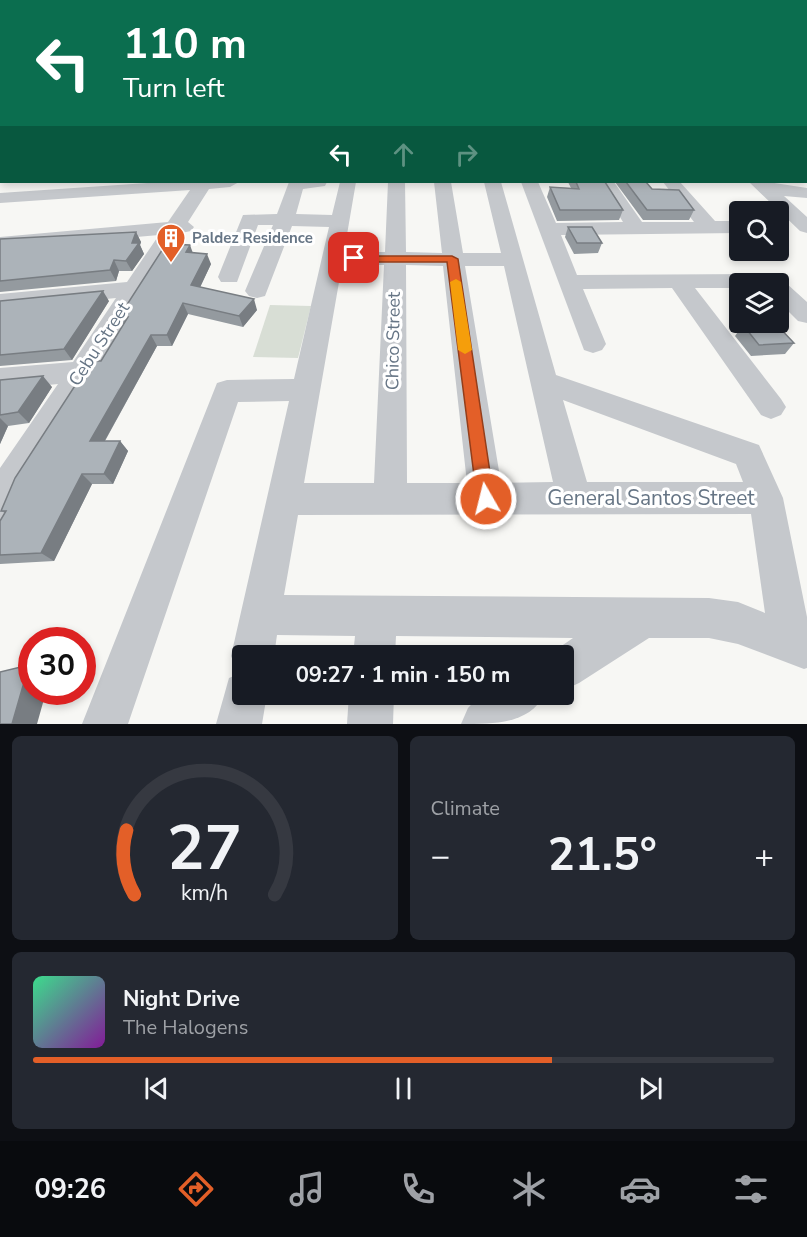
<!DOCTYPE html>
<html lang="en">
<head>
<meta charset="utf-8">
<style>
  :root { --surface:#171b24; --page:#242831; --text:#f1f3f6; --muted:#9ea1a6; --line:#363941; --accent:#e35f28 }
  body { margin:0; font-family:"Nunito Sans",sans-serif; background:var(--page); color:var(--text); height:100vh; display:flex; flex-direction:column; font-size:22px; white-space:nowrap }
  * { box-sizing:border-box; margin:0 }
  p { font-size:20px; color:var(--muted) }
  .icon { flex:none; width:33px; height:33px; fill:none; stroke:currentColor; stroke-width:2; stroke-linecap:round; stroke-linejoin:round }
  .map { position:relative; height:724px; overflow:hidden }
  .details { display:flex; flex-direction:column; gap:12px; padding:12px; background:#0d0f14; flex:1 }
  .details>* { flex:none }
  .hud { position:absolute; left:0px; top:0px; width:807px; height:183px; box-shadow:0 3px 9px #0003; background:#0b6e4f; color:#fff; overflow:hidden }
  .fabs { position:absolute; left:729px; top:201px; display:grid; gap:12px }
  .fabs a { display:grid; place-items:center; width:60px; height:60px; border-radius:6px; background:var(--surface); box-shadow:0 3px 9px #0003; font-size:30px }
  .speed { position:absolute; left:18px; top:627px; display:flex; gap:12px; font-size:30px; font-weight:700; text-align:center }
  .speed>* { display:grid; place-content:center; width:78px; height:78px; border-radius:50%; background:var(--surface); box-shadow:0 3px 9px #0003; line-height:1 }
  .speed .limit { border:9px solid #d22; background:#fff; color:#111 }
  .pin { position:absolute; display:grid; place-items:center; width:51px; height:51px; color:#fff; margin:-26px; border-radius:12px; box-shadow:0 3px 9px #0006 }
  .me { position:absolute; width:66px; margin:-33px; rotate:352deg; stroke-linejoin:round; filter:drop-shadow(0 0 4px #0008) }
  .turn { display:flex; align-items:center; gap:21px; height:126px; padding:0 24px; font-size:27px }
  .turn .icon { width:78px; height:78px; stroke-width:2.5 }
  .turn b { display:block; font-size:42px; line-height:51px }
  .lanes { display:flex; align-items:center; height:57px; padding:0 24px; background:#0003; justify-content:center; gap:30px; direction:ltr }
  .lanes .off { opacity:.35 }
  .big { font-size:45px; font-weight:700; line-height:1.1 }
  .details .widget { flex:1; display:flex; flex-direction:column; justify-content:center; gap:9px; min-width:0; padding:0 21px; border-radius:9px; background:var(--page) }
  .details .dial { align-items:center; gap:0 }
  .dial svg { height:156px; overflow:visible; fill:none; stroke:var(--line); stroke-width:7; stroke-linecap:round; text-anchor:middle }
  .dial text { fill:var(--text); stroke:none }
  .song { display:flex; align-items:center; gap:18px }
  .cover { width:72px; height:72px; border-radius:9px; background:linear-gradient(135deg,hsl(150 70% 55%),hsl(290 70% 35%)) }
  .played { height:6px; border-radius:3px; background:linear-gradient(90deg,var(--accent) 70%,var(--line) 70%) }
  .keys { display:flex; justify-content:space-around; direction:ltr }
  .heat { display:flex; justify-content:space-between; align-items:center; font-size:33px; direction:ltr }
  .details .tiles { flex:1; display:grid; gap:12px; grid-template-columns:1fr 1fr }
  .widget:last-child { grid-column:span 2 }
  .trip { position:absolute; left:232px; top:645px; width:342px; height:60px; border-radius:6px; background:var(--surface); box-shadow:0 3px 9px #0003; font-weight:700; line-height:60px; text-align:center }
  .tabs { display:flex; height:96px; justify-content:space-around; align-items:center; background:#090b0e; color:var(--muted) }
  .tabs .icon { width:42px; height:42px }
  .tabs .current { color:var(--accent) }
  .tabs b { font-size:27px; color:var(--text) }
  .map>svg:first-child { display:block }
  .green { fill:#d8ded5 }
  .lines { fill:none; stroke-linecap:round; stroke-linejoin:round }
  .minor { fill:#c5c8cc; fill-rule:evenodd }
  .wall { fill:#949a9f }
  .shaded-wall { fill:#787d82 }
  .building { fill:#acb3b9; stroke:#787d82; stroke-width:1.5 }
  .route { fill:#e35f28; stroke:#943e1a; stroke-width:1.5 }
  .slow { fill:#f59e0b }
  .labels { text-anchor:middle; stroke-width:6; stroke-linejoin:round; paint-order:stroke }
  .far-poi-label { font-size:15px; font-weight:bold; fill:#667585; stroke:#fff; text-anchor:start }
  .street-label { font-size:18px; fill:#667585; stroke:#fff }
  .near-street-label { font-size:21px; fill:#667585; stroke:#fff }
</style>
</head>
<body>
<div class="map">
<svg width="807" height="724" viewBox="0 0 807 724">
  <rect width="100%" height="100%" fill="#f7f7f4"/>
  <!-- green -->
  <polygon class="green" points="270,305 311,306 298,358 253,357"/>
  <g class="lines">
    <!-- minor -->
    <g class="minor">
      <polygon points="806,96 807,96 807,105 806,104"/>
      <polygon points="0,119 2,119 0,129"/>
      <rect x="806" y="125" width="1" height="8"/>
      <rect x="806" y="148" width="1" height="10"/>
      <polygon points="162,182 239,182 230,187 209,189 188,222 194,227 191,231 181,233 25,487 12,519 0,523 0,468 58,384 0,390 0,368 73,362 116,298 0,310 0,294 127,282 159,235 0,249 0,237 168,222 190,190 0,203 0,193"/>
      <path d="M 289,182 L 327,182 L 325,186 L 303,189 L 296,214 L 332,215 L 340,182 L 356,182 L 344,252 L 385,252 L 388,182 L 405,182 L 406,252 L 442,253 L 434,182 L 451,182 L 463,253 L 501,253 L 484,182 L 501,182 L 556,375 L 759,445 L 783,498 L 807,617 L 807,668 L 804,669 L 738,644 L 709,638 L 649,638 L 579,683 L 564,690 L 564,656 L 547,656 L 573,638 L 396,636 L 395,656 L 353,656 L 355,636 L 277,635 L 274,656 L 243,656 L 243,694 L 267,694 L 262,724 L 216,724 L 229,678 L 241,673 L 237,671 L 231,656 L 289,401 L 238,402 L 128,724 L 82,724 L 217,383 L 227,380 L 294,379 L 329,227 L 292,226 L 265,296 L 257,298 L 249,296 L 245,291 L 273,225 L 258,225 L 237,282 L 221,282 L 218,277 L 243,215 L 277,214 ZM 342,265 L 384,265 L 374,483 L 304,483 ZM 406,265 L 443,266 L 467,483 L 407,483 ZM 465,266 L 504,266 L 553,482 L 501,483 ZM 563,400 L 736,464 L 743,482 L 587,482 ZM 751,514 L 765,613 L 738,602 L 709,598 L 284,595 L 298,515 Z"/>
      <polygon points="521,182 538,182 556,223 623,222 598,182 614,182 642,222 694,222 663,182 680,182 715,221 740,221 740,233 561,235 577,275 754,274 786,283 807,302 807,323 798,321 778,301 778,284 740,284 740,288 695,288 781,399 786,407 781,415 771,419 761,415 672,288 583,289 606,344 602,350 593,353 584,350"/>
      <polygon points="749,182 768,182 807,188 807,198 784,196 807,217 807,233 800,231"/>
      <polygon points="349,694 394,694 393,724 347,724"/>
      <path d="M 481,694 L 545,694 C 529,724 496,724 461,724 L 468,708 Z"/>
    </g>
  </g>
  <!-- wall -->
  <g class="wall">
    <polygon points="568,182 605,182 623,210 619,220 557,221 547,197 550,187 571,188"/>
    <polygon points="615,182 646,182 652,189 694,210 689,220 643,220"/>
    <polygon points="568,227 602,243 598,253 574,254 565,237"/>
    <polygon points="136,232 141,242 140,245 144,254 132,271 119,271 116,281 0,292 0,239"/>
    <polygon points="193,253 211,264 200,287 257,310 243,327 188,314 172,346 157,346 105,441 120,441 128,451 113,484 92,484 54,561 0,564 0,521 5,513 1,511 101,361 124,325 119,317"/>
    <polygon points="736,280 740,284 740,302 729,290"/>
    <polygon points="0,301 109,301 72,360 0,366"/>
    <polygon points="743,325 794,343 785,354 751,356 735,336"/>
    <polygon points="0,380 52,387 29,423 8,426 0,444"/>
  </g>
  <!-- shaded-wall -->
  <g class="shaded-wall">
    <polygon points="136,232 141,242 140,245 144,254 132,271 126,261"/>
    <polygon points="190,245 194,256 186,252"/>
    <polygon points="207,254 211,264 196,296 191,285"/>
    <polygon points="114,260 119,271 116,281 110,270"/>
    <polygon points="103,291 109,301 72,360 64,349"/>
    <polygon points="254,299 257,310 243,327 239,316"/>
    <polygon points="183,303 188,314 172,346 167,335"/>
    <polygon points="151,335 157,346 99,451 90,441"/>
    <polygon points="43,376 52,387 29,423 18,412"/>
    <polygon points="0,418 8,426 0,444"/>
    <polygon points="120,441 128,451 113,484 104,474"/>
    <polygon points="82,474 92,484 54,561 41,553"/>
    <polygon points="29,665 32,666 32,692 46,692 37,724 12,724"/>
  </g>
  <!-- building -->
  <g class="building">
    <polygon points="0,129 2,129 2,174 0,175"/>
    <polygon points="576,182 605,182 623,210 560,210 550,187 579,189"/>
    <polygon points="626,182 646,182 652,189 679,190 694,210 647,210"/>
    <polygon points="568,227 592,227 602,243 577,243"/>
    <polygon points="136,232 132,243 139,243 126,261 114,260 110,270 0,281 0,239"/>
    <polygon points="166,244 190,245 186,252 207,254 191,285 254,299 239,316 183,303 167,335 151,335 90,441 120,441 104,474 82,474 41,553 0,555 0,521 6,511 1,511 15,478 91,361 101,361 128,317 119,317"/>
    <polygon points="761,279 765,284 740,284 736,280"/>
    <polygon points="103,291 64,349 0,355 0,301"/>
    <polygon points="775,323 794,343 759,345 743,325"/>
    <polygon points="43,376 18,412 0,415 0,380"/>
    <polygon points="29,665 12,724 0,724 0,672"/>
  </g>
  <!-- sky -->
  <linearGradient id="sky" x2="0" y2="1"><stop stop-color="#97bcdd"/><stop offset="0.48" stop-color="#fbfbfa"/><stop offset="1" stop-color="#fbfbfa" stop-opacity="0"/></linearGradient>
  <rect width="807" height="195" fill="url(#sky)"/>
  <!-- route -->
  <polygon class="route" points="350,256 452,256 458,259 494,499 492,504 486,507 479,504 477,499 447,262 354,262 350,261"/>
  <!-- slow -->
  <polygon class="slow" points="456,279 461,282 472,350 465,354 458,350 450,282"/>
  <!-- icons -->
  <defs>
    <g id="building-pin" transform="scale(1.5)"><path d="M0 17L-7.5 6A9.5 9.5 0 1 1 7.5 6Z" fill="#e35f28" stroke="#fff"/><path d="M-4-6H4V6H1V3H-1V6H-4ZM-2.5-4.3h1.7v1.8h-1.7ZM.8-4.3h1.7v1.8H.8ZM-2.5-1h1.7V.8h-1.7ZM.8-1h1.7V.8H.8Z" fill="#fff"/></g>
  </defs>
  <g fill-rule="evenodd">
    <use href="#building-pin" x="171" y="238"/>
  </g>
  <g class="labels">
    <!-- far-poi labels -->
    <g class="far-poi-label">
      <text x="192" y="243">Paldez Residence</text>
    </g>
    <!-- street labels -->
    <g class="street-label">
      <text transform="translate(393 341) rotate(-89)" y="6">Chico Street</text>
      <text transform="translate(99 344) rotate(-57)" y="6">Cebu Street</text>
    </g>
    <!-- near-street labels -->
    <g class="near-street-label">
      <text x="651" y="505">General Santos Street</text>
    </g>
  </g>
</svg>
<div class="fabs">
<a><svg class="icon" aria-label="search" viewBox="0 0 24 24"><circle cx="10" cy="10" r="6"/><path d="M15 15l6 6"/></svg></a>
<a><svg class="icon" aria-label="layers" viewBox="0 0 24 24"><path d="M12 4l9 5-9 5-9-5zM3 14l9 5 9-5"/></svg></a>
</div>
<div class="speed"><div class="limit">30</div></div>
<div class="pin" style="left:354px;top:258px;background:#d93025"><svg class="icon" aria-label="arrive" viewBox="0 0 24 24"><path d="M6 21V4h12l-3 4 3 4H6"/></svg></div>
<svg class="me" style="left:486px;top:499px" viewBox="-20 -20 40 40"><circle r="17" fill="#e35f28" stroke="#fff" stroke-width="3"/><path d="M0-11L8 9 0 5-8 9z" fill="#fff"/></svg>
<div class="trip">09:27 · 1 min · 150 m</div>
<div class="hud">
<div class="turn"><svg class="icon" aria-label="left" viewBox="0 0 24 24"><path d="M17 20v-9H6M10 6l-5 5 5 5"/></svg><div><b>110 m</b>Turn left</div></div>
<div class="lanes"><svg class="icon" aria-label="left" viewBox="0 0 24 24"><path d="M17 20v-9H6M10 6l-5 5 5 5"/></svg><svg class="icon off" aria-label="ahead" viewBox="0 0 24 24"><path d="M12 20V5M6 11l6-6 6 6"/></svg><svg class="icon off" aria-label="right" viewBox="0 0 24 24"><path d="M7 20v-9h11M14 6l5 5-5 5"/></svg></div>
</div>
</div>
<section class="details">
<div class="tiles">
<div class="widget dial"><svg viewBox="0 0 100 80">
<path d="M14 69A42 42 0 1 1 86 69"/>
<path d="M14 69A42 42 0 0 1 10 36" stroke="#e35f28"/>
<text x="50" y="56" font-size="32" font-weight="700">27</text>
<text x="50" y="72" font-size="11">km/h</text>
</svg></div>
<div class="widget"><p>Climate</p>
<div class="heat"><a>−</a><b class="big">21.5°</b><a>+</a></div>
</div>
<div class="widget">
<div class="song"><i class="cover"></i><div><b>Night Drive</b><p>The Halogens</p></div></div>
<div class="played"></div>
<div class="keys"><svg class="icon" aria-label="previous" viewBox="0 0 24 24"><path d="M18 5L8 12l10 7zM5 5v14"/></svg><svg class="icon" aria-label="pause" viewBox="0 0 24 24"><path d="M8 5v14M16 5v14"/></svg><svg class="icon" aria-label="next" viewBox="0 0 24 24"><path d="M6 5l10 7-10 7zM19 5v14"/></svg></div>
</div>
</div>
</section>
<nav class="tabs">
<b>09:26</b>
<svg class="icon current" aria-label="directions" viewBox="0 0 24 24"><path d="M12 3l9 9-9 9-9-9zM9 14v-3h6M13 9l2 2-2 2"/></svg>
<svg class="icon" aria-label="music" viewBox="0 0 24 24"><path d="M9 18V5l10-2v13"/><circle cx="6" cy="18" r="3"/><circle cx="16" cy="16" r="3"/></svg>
<svg class="icon" aria-label="phone" viewBox="0 0 24 24"><path d="M5 4h4l2 5-3 2q2 4 5 5l2-3 5 2v4C11 20 4 13 5 4z"/></svg>
<svg class="icon" aria-label="climate" viewBox="0 0 24 24"><path d="M12 3v18M4 7l16 10M4 17L20 7"/></svg>
<svg class="icon" aria-label="car" viewBox="0 0 24 24"><path d="M5 17H2v-5l4-1 3-4h7l3 4 3 1v5h-3M9 17h6M6 11h13"/><circle cx="7" cy="17" r="2"/><circle cx="17" cy="17" r="2"/></svg>
<svg class="icon" aria-label="filters" viewBox="0 0 24 24"><path d="M4 7h16M4 17h16"/><circle cx="9" cy="7" r="2"/><circle cx="15" cy="17" r="2"/></svg>
</nav>
</body>
</html>
